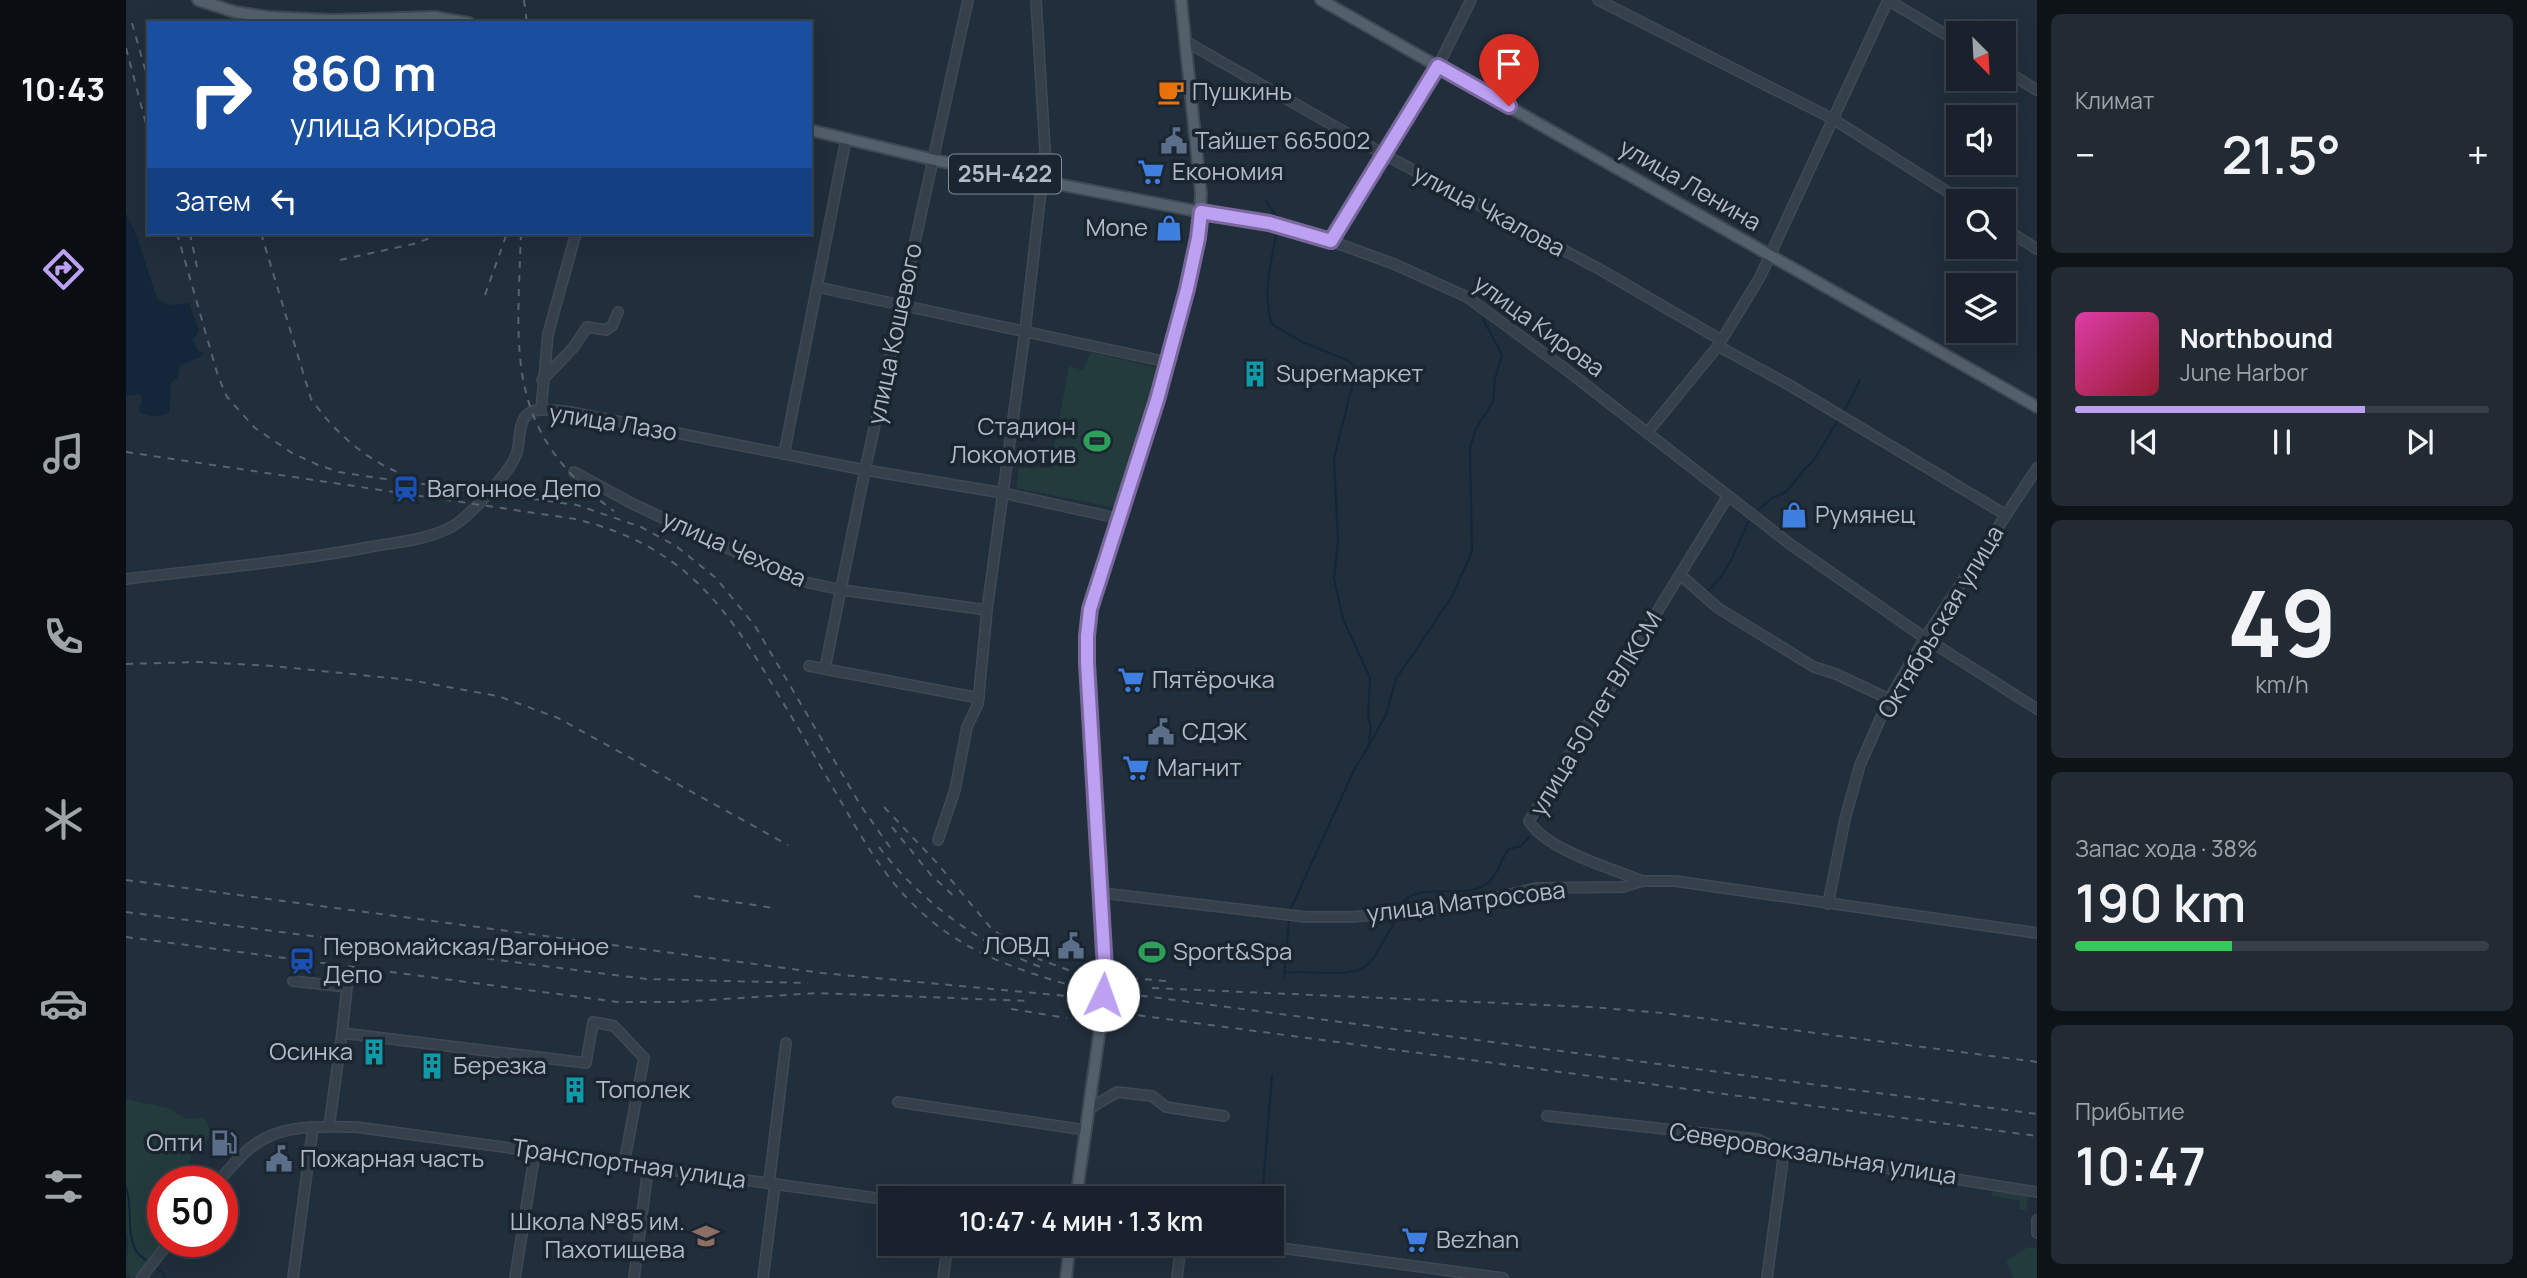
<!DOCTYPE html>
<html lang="ru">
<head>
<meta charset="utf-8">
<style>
  :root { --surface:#19222c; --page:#222a34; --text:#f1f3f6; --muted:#9fa4a9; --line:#373f48; --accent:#bca0f2 }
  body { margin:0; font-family:Manrope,sans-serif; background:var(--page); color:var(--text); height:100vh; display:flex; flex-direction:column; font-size:26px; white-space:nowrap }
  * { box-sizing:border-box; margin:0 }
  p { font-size:23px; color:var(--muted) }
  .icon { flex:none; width:38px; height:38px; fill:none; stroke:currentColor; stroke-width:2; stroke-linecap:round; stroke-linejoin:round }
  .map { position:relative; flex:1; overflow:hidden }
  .panel { display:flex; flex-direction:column; gap:14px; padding:14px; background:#0e1318; width:490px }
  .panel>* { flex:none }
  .hud { position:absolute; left:21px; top:21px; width:665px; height:214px; border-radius:0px; box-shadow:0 7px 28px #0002,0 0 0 2px var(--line); background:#1a4fa0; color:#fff; overflow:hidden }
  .needle { width:46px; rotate:156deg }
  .buttons { position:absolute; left:1820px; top:21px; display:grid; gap:14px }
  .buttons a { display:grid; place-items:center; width:70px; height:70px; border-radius:0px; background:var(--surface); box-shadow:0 7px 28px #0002,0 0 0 2px var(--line); font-size:35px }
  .speed { position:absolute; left:21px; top:1166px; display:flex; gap:14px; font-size:35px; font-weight:700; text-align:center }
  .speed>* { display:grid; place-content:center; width:91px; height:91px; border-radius:50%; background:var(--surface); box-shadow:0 7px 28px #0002,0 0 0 2px var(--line); line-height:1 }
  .speed .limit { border:10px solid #d22; background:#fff; color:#111 }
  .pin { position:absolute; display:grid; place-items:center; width:60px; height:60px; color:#fff; margin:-72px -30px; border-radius:50% 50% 50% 0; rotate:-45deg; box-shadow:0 0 7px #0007 }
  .pin .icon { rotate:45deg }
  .me { position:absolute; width:77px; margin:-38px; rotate:3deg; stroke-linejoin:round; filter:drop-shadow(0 0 5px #0008) }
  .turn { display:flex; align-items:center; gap:24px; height:147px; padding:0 28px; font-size:32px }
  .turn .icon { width:91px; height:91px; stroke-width:2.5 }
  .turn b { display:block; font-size:49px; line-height:60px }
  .then { display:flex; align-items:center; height:66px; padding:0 28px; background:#0003; gap:14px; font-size:26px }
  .big { font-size:52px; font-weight:600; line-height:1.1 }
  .panel .tile { flex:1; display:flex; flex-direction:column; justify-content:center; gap:10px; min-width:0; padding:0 24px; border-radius:10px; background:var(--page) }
  .panel .dial { align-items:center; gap:0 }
  .dial b { font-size:91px; line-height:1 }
  .song { display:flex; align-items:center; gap:21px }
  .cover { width:84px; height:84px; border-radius:10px; background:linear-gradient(135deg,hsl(320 70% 55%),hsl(350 70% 35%)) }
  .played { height:7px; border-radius:4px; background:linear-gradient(90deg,var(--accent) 70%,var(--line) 70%) }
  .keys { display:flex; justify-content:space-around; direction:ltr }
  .heat { display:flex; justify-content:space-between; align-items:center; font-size:38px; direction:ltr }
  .charge { height:10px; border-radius:5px; background:linear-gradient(90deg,#34c759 38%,var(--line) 0) }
  .trip { position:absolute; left:752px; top:1186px; width:406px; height:70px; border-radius:0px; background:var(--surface); box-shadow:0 7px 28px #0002,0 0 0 2px var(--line); font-weight:600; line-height:70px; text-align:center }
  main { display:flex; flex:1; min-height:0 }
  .menu { display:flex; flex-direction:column; width:126px; justify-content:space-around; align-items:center; background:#0a0e12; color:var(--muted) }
  .menu .icon { width:49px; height:49px }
  .menu .selected { color:var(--accent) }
  .menu b { font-size:32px; color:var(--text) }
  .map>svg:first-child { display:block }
  .green { fill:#233b3c }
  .water { fill:#142639 }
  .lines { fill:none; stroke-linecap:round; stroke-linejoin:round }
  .stream { stroke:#142639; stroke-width:2 }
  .minor-casing { stroke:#3e4954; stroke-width:12 }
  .major-casing { stroke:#3e4954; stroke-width:14 }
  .minor { stroke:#35404b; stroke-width:9 }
  .major { stroke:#535f6b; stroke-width:10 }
  .rail { stroke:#566472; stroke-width:2; stroke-dasharray:7 7; stroke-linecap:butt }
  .route-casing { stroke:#7a689d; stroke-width:18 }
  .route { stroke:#bca0f2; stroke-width:12 }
  .labels { text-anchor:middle; stroke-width:7; stroke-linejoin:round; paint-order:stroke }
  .shield { fill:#1a2530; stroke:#838d9a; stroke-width:2 }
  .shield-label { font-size:23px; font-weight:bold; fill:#b0bac7 }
  .poi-label { font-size:24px; fill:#b0bac7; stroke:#1a2530; text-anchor:start }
  .street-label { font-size:24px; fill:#b0bac7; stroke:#1a2530 }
</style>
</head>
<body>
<main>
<nav class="menu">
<b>10:43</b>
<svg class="icon selected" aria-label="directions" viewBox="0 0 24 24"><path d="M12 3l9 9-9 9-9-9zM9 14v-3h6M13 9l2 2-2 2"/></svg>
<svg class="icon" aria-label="music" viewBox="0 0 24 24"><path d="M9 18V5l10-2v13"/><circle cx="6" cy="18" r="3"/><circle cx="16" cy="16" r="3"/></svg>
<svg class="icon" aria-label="phone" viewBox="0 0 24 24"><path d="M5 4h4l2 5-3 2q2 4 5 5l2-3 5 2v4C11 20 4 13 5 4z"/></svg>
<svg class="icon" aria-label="climate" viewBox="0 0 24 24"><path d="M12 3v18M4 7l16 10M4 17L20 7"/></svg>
<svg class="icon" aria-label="car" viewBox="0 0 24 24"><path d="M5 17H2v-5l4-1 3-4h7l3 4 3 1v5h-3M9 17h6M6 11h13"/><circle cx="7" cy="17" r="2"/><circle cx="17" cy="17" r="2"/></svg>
<svg class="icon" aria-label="filters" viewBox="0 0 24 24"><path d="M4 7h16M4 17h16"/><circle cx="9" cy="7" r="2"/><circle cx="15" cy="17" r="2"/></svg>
</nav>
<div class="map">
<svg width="1911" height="1278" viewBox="0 0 1911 1278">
  <rect width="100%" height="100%" fill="#212e3b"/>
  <!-- green -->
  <g class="green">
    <polygon points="965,352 1035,369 1000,483 998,483 989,508 890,488 893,468 924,468 943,366 957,370"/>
    <path d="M 0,1099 L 42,1108 L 61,1119 L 78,1118 L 85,1131 L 79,1146 L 69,1150 L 63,1163 L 73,1172 L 74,1181 L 37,1181 L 37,1240 L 7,1278 L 0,1273 C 0,1260 5,1242 0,1231 Z"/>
    <polygon points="1866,1190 1902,1196 1900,1210 1893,1209 1894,1201 1865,1196"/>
    <polygon points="1902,1247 1911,1248 1911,1278 1888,1278 1880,1261"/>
  </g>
  <!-- water -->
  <path class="water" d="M 0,213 L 10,234 L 31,299 L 43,305 L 63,303 L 73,331 L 67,340 L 72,351 L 78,352 L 76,356 L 54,365 L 51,378 L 45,383 L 43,413 C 32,417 22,418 13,411 L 16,400 L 14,394 L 0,396 Z"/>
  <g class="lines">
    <!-- stream -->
    <g class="stream">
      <polyline points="1140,201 1152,218"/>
      <path d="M 1151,231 C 1145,260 1136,295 1146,324 L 1176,342 L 1221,360 L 1227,365 L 1229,375 L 1208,458 L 1212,541 L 1208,578 L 1217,619 L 1244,678 L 1242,716 L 1245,727 L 1242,747 L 1228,770 L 1165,908"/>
      <polyline points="1717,413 1734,380"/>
      <polyline points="1630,512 1646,498 1660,492 1677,471 1688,460 1712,420"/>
      <path d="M 1580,592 C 1602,576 1611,546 1622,522"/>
      <polyline points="1243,745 1260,715 1270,679 1325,598 1346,552 1344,448 1350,428 1367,402 1369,379 1376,355 1357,319"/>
      <polyline points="1410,825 1417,807 1444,770 1535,614"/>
      <path d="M 1273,908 C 1288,878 1334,901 1359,885 C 1372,877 1373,861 1383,849 L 1395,846 L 1403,837"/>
      <path d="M 1159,973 C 1183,968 1227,982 1244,962 C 1254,950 1261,934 1270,920"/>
      <polyline points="1158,978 1163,920"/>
      <path d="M 0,1187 C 7,1207 0,1230 9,1249 C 11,1253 17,1258 21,1261"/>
      <polyline points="1144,1199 1137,1186 1146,1076"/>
      <polyline points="1146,1210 1148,1233"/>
      <polyline points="30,1268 37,1273 39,1278"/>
    </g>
    <!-- minor casing -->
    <g class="minor-casing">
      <g id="minor">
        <polyline points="910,0 921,183"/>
        <polyline points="1472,0 1707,119 1836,201"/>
        <polyline points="1059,41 1259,155 1475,270 1595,340"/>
        <polyline points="1878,70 1911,90"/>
        <polyline points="1075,212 1143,223 1205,241 1268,264 1341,297 1438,368 1664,544 1799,638 1911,709"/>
        <polyline points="1878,228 1911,249"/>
        <polyline points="1205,241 1312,66 1345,0"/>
        <polyline points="691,287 1041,362"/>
        <polyline points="1592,346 1665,386 1880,515"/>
        <polyline points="416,380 447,348 461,327 480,330 486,326 492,312"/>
        <polyline points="415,410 422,334 450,233"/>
        <polyline points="1521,433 1592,346 1634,277 1762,0 1832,42"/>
        <polyline points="658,454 720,139"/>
        <polyline points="448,472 507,504 670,580 716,590 861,610"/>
        <path d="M 0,579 C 81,569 164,562 244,547 C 272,542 302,540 327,526 C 344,516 383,473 390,455 C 395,443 391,423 402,414 C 411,406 432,411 444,412 L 739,470 L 877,493 L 995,519"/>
        <polyline points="1559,579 1592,608 1688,667 1710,674 1763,699"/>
        <polyline points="683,666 853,698"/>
        <polyline points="699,668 739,470 842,0"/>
        <polyline points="812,840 829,790 841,727 852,704 861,610 899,331 916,182"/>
        <path d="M 1516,881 C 1485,868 1420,850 1403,821 L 1602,496"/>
        <polyline points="976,893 1180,917 1225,917 1327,908 1410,888 1497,887 1516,881 1549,881 1911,933"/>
        <polyline points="1702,904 1719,819 1734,765 1763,699 1799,638 1911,468"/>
        <polyline points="167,981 221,987 216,1033"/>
        <polyline points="772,1102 959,1130"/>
        <polyline points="963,1109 991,1092 1026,1096 1040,1107 1098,1116"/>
        <polyline points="1421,1116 1631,1139 1658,1152 1911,1192"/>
        <polyline points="203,1127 216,1033 460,1063 467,1022 488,1026 518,1058 498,1164"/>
        <path d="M 92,1181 C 102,1171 112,1158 123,1149 C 153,1123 194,1127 230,1127 L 765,1200"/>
        <polyline points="643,1183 660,1043"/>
        <polyline points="1911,1220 1911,1233"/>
        <polyline points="1125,1244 1377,1278"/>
        <polyline points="15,1278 44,1241"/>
        <polyline points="167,1278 187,1127"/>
        <polyline points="389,1278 409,1152"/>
        <polyline points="508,1278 522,1168"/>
        <polyline points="637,1278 649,1184"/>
        <polyline points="817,1278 822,1244"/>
        <polyline points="1051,1278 1055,1244"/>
        <polyline points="1641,1278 1658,1152"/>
      </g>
    </g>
    <!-- major casing -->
    <g class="major-casing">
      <g id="major">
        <polyline points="72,0 109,12 142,17 206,20 308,17 343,23"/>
        <polyline points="1195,0 1911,407"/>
        <polyline points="684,130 813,161 1075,212"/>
        <polyline points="950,1199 975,1021 979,969 961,636 964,609 1032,400 1072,238 1075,194 1055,0"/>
        <polyline points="940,1278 944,1244"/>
      </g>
    </g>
    <!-- minor -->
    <use href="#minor" class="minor"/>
    <!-- major -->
    <use href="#major" class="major"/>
    <!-- rail -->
    <g class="rail">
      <polyline points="398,0 401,23"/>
      <polyline points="6,23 23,83"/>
      <polyline points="0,48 23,135"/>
      <polyline points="51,233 92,376 101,397 129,428 166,453 192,465 213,472 245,477 451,505 515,527 550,546 590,578 629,626 735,806 768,853"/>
      <polyline points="64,233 71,267"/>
      <path d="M 135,233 L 185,399 C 210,434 241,461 281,476"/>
      <path d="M 395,233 C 391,353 378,432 488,511"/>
      <polyline points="214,260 291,243 317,233"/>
      <polyline points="359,295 381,233"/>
      <path d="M 0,452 L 449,519 C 557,545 600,605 653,696 C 675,732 696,769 717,805 C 738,842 760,879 791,908 C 836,952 892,970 950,987 L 1911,1114"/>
      <polyline points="0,664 73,662 147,666 284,680 372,696 432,718 662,845"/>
      <polyline points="758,807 811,863 864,927 892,948"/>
      <polyline points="766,827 805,875 831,899"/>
      <path d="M 753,847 C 795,902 853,944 917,968"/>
      <polyline points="0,880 696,973 962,998"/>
      <polyline points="568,896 648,908"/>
      <polyline points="0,912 488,975 521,979 682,983"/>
      <polyline points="0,937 492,1002 552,1002 692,993 905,1001"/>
      <polyline points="910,958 953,974 1040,981"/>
      <polyline points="1026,988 1464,1007 1537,1013 1911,1062"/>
      <polyline points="943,1006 1911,1136"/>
      <polyline points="885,1009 941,1018"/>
    </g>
  </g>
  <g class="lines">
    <!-- route casing -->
    <g class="route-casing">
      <polyline id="route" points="977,995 979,969 961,663 961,636 964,609 1031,400 1061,289 1072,238 1075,212 1143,223 1205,241 1312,66 1383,106"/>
    </g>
    <!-- route -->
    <use href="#route" class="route"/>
  </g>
  <!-- icons -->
  <defs>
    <g id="cafe-bare" transform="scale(2.1)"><path d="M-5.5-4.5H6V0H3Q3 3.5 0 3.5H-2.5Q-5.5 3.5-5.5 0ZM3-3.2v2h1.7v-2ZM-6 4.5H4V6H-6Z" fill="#e8710a" stroke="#1a2530" stroke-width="2.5" paint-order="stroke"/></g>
    <g id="civic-bare" transform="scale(2.1)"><path d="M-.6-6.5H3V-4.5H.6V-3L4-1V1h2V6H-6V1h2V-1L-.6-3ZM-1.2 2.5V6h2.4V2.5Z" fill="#5c6f8a" stroke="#1a2530" stroke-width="2.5" paint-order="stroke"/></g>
    <g id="supermarket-bare" transform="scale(2.1)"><path d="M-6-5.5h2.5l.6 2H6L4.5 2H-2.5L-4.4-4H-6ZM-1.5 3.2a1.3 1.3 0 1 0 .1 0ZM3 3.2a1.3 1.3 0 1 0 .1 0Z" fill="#3f7fe0" stroke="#1a2530" stroke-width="2.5" paint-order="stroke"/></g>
    <g id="shop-bare" transform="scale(2.1)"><path d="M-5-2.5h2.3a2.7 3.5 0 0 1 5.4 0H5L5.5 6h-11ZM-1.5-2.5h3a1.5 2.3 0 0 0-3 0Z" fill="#3f7fe0" stroke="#1a2530" stroke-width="2.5" paint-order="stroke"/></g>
    <g id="building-bare" transform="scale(2.1)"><path d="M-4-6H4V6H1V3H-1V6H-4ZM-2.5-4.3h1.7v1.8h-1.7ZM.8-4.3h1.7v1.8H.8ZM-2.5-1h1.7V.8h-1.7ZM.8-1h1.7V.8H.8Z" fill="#0f9aa8" stroke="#1a2530" stroke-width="2.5" paint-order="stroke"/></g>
    <g id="stadium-bare" transform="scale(2.1)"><path d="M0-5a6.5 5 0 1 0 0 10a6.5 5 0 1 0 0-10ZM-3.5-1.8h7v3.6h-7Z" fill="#2e9e5b" stroke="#1a2530" stroke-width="2.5" paint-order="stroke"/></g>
    <g id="station-bare" transform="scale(2.1)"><path d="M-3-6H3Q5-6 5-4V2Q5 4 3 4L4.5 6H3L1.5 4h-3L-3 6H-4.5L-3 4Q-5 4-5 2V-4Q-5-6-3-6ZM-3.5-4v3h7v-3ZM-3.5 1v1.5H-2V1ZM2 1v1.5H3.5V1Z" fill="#1a4fb4" stroke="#1a2530" stroke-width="2.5" paint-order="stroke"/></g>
    <g id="fuel-bare" transform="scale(2.1)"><path d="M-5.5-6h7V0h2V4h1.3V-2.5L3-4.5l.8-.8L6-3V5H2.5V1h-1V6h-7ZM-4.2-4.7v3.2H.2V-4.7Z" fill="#5c6f8a" stroke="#1a2530" stroke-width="2.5" paint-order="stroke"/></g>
    <g id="school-bare" transform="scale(2.1)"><path d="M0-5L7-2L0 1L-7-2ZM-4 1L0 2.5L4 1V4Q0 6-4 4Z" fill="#8d6e63" stroke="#1a2530" stroke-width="2.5" paint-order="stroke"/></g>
  </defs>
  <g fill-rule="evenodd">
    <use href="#cafe-bare" x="1045" y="92"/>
    <use href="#civic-bare" x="1048" y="141"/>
    <use href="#supermarket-bare" x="1025" y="172"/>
    <use href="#shop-bare" x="1043" y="228"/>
    <use href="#building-bare" x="1129" y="374"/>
    <use href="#stadium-bare" x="971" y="441"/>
    <use href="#station-bare" x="280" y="489"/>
    <use href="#shop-bare" x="1668" y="515"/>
    <use href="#supermarket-bare" x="1005" y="680"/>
    <use href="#civic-bare" x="1035" y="732"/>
    <use href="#supermarket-bare" x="1010" y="768"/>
    <use href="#civic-bare" x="945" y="946"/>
    <use href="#stadium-bare" x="1026" y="952"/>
    <use href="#station-bare" x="176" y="961"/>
    <use href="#building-bare" x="248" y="1052"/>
    <use href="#building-bare" x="306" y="1066"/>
    <use href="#building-bare" x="449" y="1090"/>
    <use href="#fuel-bare" x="98" y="1143"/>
    <use href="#civic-bare" x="153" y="1159"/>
    <use href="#school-bare" x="580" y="1236"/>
    <use href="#supermarket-bare" x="1289" y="1240"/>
  </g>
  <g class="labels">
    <!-- shield labels -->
    <rect class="shield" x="823" y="154.5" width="112" height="39" rx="5"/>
    <g class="shield-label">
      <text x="879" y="182">25Н-422</text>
    </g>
    <!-- poi labels -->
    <g class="poi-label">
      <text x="1066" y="100">Пушкинь</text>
      <text x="1069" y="149">Тайшет 665002</text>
      <text x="1046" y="180">Економия</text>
      <text x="1022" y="236" text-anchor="end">Mone</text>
      <text x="1150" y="382">Superмаркет</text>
      <text x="950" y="435" text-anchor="end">Стадион<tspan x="950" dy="28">Локомотив</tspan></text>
      <text x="301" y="497">Вагонное Депо</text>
      <text x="1689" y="523">Румянец</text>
      <text x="1026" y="688">Пятёрочка</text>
      <text x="1056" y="740">СДЭК</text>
      <text x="1031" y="776">Магнит</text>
      <text x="924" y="954" text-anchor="end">ЛОВД</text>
      <text x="197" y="955">Первомайская/Вагонное<tspan x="197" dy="28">Депо</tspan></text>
      <text x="1047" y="960">Sport&amp;Spa</text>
      <text x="227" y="1060" text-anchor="end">Осинка</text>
      <text x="327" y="1074">Березка</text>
      <text x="470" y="1098">Тополек</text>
      <text x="77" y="1151" text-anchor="end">Опти</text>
      <text x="174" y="1167">Пожарная часть</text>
      <text x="559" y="1230" text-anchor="end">Школа №85 им.<tspan x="559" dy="28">Пахотищева</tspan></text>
      <text x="1310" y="1248">Bezhan</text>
    </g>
    <!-- street labels -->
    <g class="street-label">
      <text transform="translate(1564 185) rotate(30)" y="8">улица Ленина</text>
      <text transform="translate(1363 211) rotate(28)" y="8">улица Чкалова</text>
      <text transform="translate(1413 326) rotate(36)" y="8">улица Кирова</text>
      <text transform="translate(769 334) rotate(-78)" y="8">улица Кошевого</text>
      <text transform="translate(487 423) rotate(9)" y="8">улица Лазо</text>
      <text transform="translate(608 549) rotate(24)" y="8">улица Чехова</text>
      <text transform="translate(1815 622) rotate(-59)" y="8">Октябрьская улица</text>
      <text transform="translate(1470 714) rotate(-59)" y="8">улица 50 лет ВЛКСМ</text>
      <text transform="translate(1340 902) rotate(-7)" y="8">улица Матросова</text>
      <text transform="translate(1687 1154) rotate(9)" y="8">Северовокзальная улица</text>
      <text transform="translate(503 1164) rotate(8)" y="8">Транспортная улица</text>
    </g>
  </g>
</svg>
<div class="buttons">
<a><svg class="needle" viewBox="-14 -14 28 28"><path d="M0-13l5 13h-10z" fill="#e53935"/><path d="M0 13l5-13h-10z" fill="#9fa4a9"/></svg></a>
<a><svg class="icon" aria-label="sound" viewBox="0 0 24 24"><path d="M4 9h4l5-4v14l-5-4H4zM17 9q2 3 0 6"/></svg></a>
<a><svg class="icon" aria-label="search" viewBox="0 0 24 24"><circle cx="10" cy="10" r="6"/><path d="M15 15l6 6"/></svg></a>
<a><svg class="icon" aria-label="layers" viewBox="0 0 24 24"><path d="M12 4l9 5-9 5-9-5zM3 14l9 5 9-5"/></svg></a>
</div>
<div class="speed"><div class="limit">50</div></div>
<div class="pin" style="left:1383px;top:106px;background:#d93025"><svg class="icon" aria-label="arrive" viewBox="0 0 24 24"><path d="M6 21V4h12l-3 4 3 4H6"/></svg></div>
<svg class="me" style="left:977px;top:995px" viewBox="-20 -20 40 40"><circle r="19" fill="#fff"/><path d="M0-13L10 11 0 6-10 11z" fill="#bca0f2"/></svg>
<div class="trip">10:47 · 4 мин · 1.3 km</div>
<div class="hud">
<div class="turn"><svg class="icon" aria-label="right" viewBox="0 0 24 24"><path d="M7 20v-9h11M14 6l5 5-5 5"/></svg><div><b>860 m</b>улица Кирова</div></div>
<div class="then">Затем<svg class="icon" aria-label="left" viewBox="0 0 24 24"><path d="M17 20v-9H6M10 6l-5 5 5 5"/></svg></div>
</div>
</div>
<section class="panel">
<div class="tile"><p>Климат</p>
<div class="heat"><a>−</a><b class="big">21.5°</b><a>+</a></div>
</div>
<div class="tile">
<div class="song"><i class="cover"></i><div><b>Northbound</b><p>June Harbor</p></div></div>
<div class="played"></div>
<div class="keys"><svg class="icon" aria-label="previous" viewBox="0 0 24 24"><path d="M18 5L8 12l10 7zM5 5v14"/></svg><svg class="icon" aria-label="pause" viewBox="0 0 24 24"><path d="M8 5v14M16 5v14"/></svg><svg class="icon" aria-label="next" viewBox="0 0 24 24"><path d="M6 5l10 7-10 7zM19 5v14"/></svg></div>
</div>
<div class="tile dial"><b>49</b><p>km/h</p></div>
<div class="tile"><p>Запас хода · 38%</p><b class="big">190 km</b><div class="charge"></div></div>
<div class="tile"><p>Прибытие</p><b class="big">10:47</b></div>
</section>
</main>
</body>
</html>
